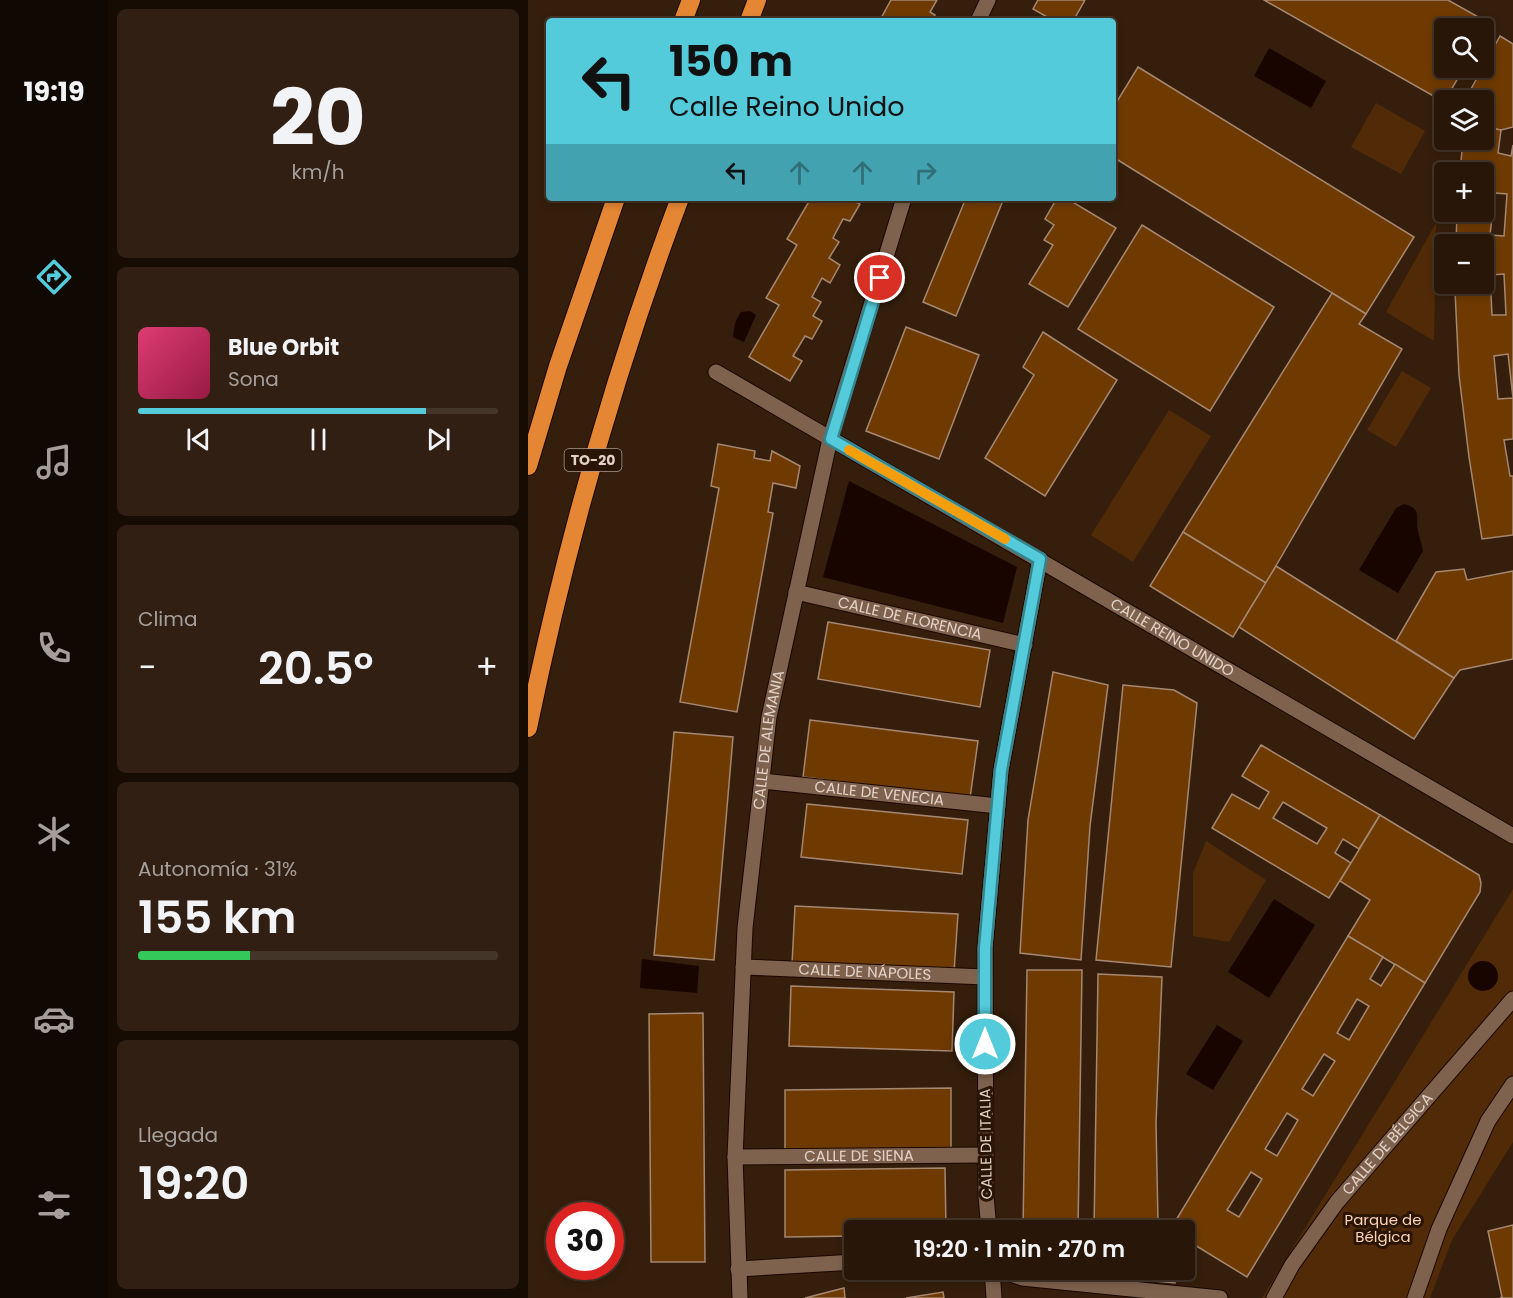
<!DOCTYPE html>
<html lang="es">
<head>
<meta charset="utf-8">
<style>
  :root { --surface:#281608; --page:#301f12; --text:#f1f3f6; --muted:#a59f9c; --line:#443529; --accent:#53cbdb }
  body { margin:0; font-family:Poppins,sans-serif; background:var(--page); color:var(--text); height:100vh; display:flex; flex-direction:column; font-size:22px; white-space:nowrap }
  * { box-sizing:border-box; margin:0 }
  p { font-size:20px; color:var(--muted) }
  .icon { flex:none; width:33px; height:33px; fill:none; stroke:currentColor; stroke-width:2; stroke-linecap:round; stroke-linejoin:round }
  .map { position:relative; flex:1; overflow:hidden }
  .sheet { display:flex; flex-direction:column; gap:9px; padding:9px; background:#160c04; width:420px }
  .sheet>* { flex:none }
  .banner { position:absolute; left:18px; top:18px; width:570px; height:183px; border-radius:6px; box-shadow:0 3px 9px #0003,0 0 0 2px var(--line); background:#53cbdb; color:#111; overflow:hidden }
  .buttons { position:absolute; left:906px; top:18px; display:grid; gap:12px }
  .buttons a { display:grid; place-items:center; width:60px; height:60px; border-radius:6px; background:var(--surface); box-shadow:0 3px 9px #0003,0 0 0 2px var(--line); font-size:30px }
  .speed { position:absolute; left:18px; top:1202px; display:flex; gap:12px; font-size:30px; font-weight:700; text-align:center }
  .speed>* { display:grid; place-content:center; width:78px; height:78px; border-radius:50%; background:var(--surface); box-shadow:0 3px 9px #0003,0 0 0 2px var(--line); line-height:1 }
  .speed .limit { border:9px solid #d22; background:#fff; color:#111 }
  .pin { position:absolute; display:grid; place-items:center; width:51px; height:51px; color:#fff; margin:-26px; border:3px solid #fff; border-radius:50%; box-shadow:0 2px 6px #0007 }
  .me { position:absolute; width:66px; margin:-33px; rotate:0deg; stroke-linejoin:round; filter:drop-shadow(0 0 4px #0008) }
  .turn { display:flex; align-items:center; gap:21px; height:126px; padding:0 24px; font-size:27px }
  .turn .icon { width:78px; height:78px; stroke-width:2.5 }
  .turn b { display:block; font-size:42px; line-height:51px }
  .lanes { display:flex; align-items:center; height:57px; padding:0 24px; background:#0003; justify-content:center; gap:30px; direction:ltr }
  .lanes .off { opacity:.35 }
  .big { font-size:45px; font-weight:600; line-height:1.1 }
  .sheet .widget { flex:1; display:flex; flex-direction:column; justify-content:center; gap:9px; min-width:0; padding:0 21px; border-radius:9px; background:var(--page) }
  .sheet .dial { align-items:center; gap:0 }
  .dial b { font-size:78px; line-height:1 }
  .song { display:flex; align-items:center; gap:18px }
  .cover { width:72px; height:72px; border-radius:9px; background:linear-gradient(135deg,hsl(340 70% 55%),hsl(340 70% 35%)) }
  .played { height:6px; border-radius:3px; background:linear-gradient(90deg,var(--accent) 80%,var(--line) 80%) }
  .keys { display:flex; justify-content:space-around; direction:ltr }
  .heat { display:flex; justify-content:space-between; align-items:center; font-size:33px; direction:ltr }
  .charge { height:9px; border-radius:4px; background:linear-gradient(90deg,#34c759 31%,var(--line) 0) }
  .trip { position:absolute; left:316px; top:1220px; width:351px; height:60px; border-radius:6px; background:var(--surface); box-shadow:0 3px 9px #0003,0 0 0 2px var(--line); font-weight:600; line-height:60px; text-align:center }
  main { display:flex; flex:1; min-height:0 }
  .menu { display:flex; flex-direction:column; width:108px; justify-content:space-around; align-items:center; background:#100903; color:var(--muted) }
  .menu .icon { width:42px; height:42px }
  .menu .on { color:var(--accent) }
  .menu b { font-size:27px; color:var(--text) }
  .map>svg:first-child { display:block }
  .green { fill:#512b08 }
  .water { fill:#190500 }
  .building { fill:#6f3a01; stroke:#a58772; stroke-width:1.5; fill-rule:evenodd }
  .lines { fill:none; stroke-linecap:round; stroke-linejoin:round }
  .minor-casing { stroke:#1b0700; stroke-width:17 }
  .highway-casing { stroke:#1b0700; stroke-width:20 }
  .minor { stroke:#7e624e; stroke-width:15 }
  .highway { stroke:#e48633; stroke-width:18 }
  .route-casing { stroke:#36848e; stroke-width:15 }
  .route { stroke:#53cbdb; stroke-width:10 }
  .slow { stroke:#f59e0b; stroke-width:10 }
  .labels { text-anchor:middle; stroke-width:6; stroke-linejoin:round; paint-order:stroke }
  .shield { fill:#2a1403; stroke:#ab998c; stroke-width:1.5 }
  .shield-label { font-size:14px; font-weight:bold; fill:#e2d2c7 }
  .street-label { font-size:15px; fill:#e2d2c7; stroke:#2a1403 }
  .park-label { font-size:15px; fill:#fdd4b7; stroke:#2a1403 }
</style>
</head>
<body>
<main>
<nav class="menu">
<b>19:19</b>
<svg class="icon on" aria-label="directions" viewBox="0 0 24 24"><path d="M12 3l9 9-9 9-9-9zM9 14v-3h6M13 9l2 2-2 2"/></svg>
<svg class="icon" aria-label="music" viewBox="0 0 24 24"><path d="M9 18V5l10-2v13"/><circle cx="6" cy="18" r="3"/><circle cx="16" cy="16" r="3"/></svg>
<svg class="icon" aria-label="phone" viewBox="0 0 24 24"><path d="M5 4h4l2 5-3 2q2 4 5 5l2-3 5 2v4C11 20 4 13 5 4z"/></svg>
<svg class="icon" aria-label="climate" viewBox="0 0 24 24"><path d="M12 3v18M4 7l16 10M4 17L20 7"/></svg>
<svg class="icon" aria-label="car" viewBox="0 0 24 24"><path d="M5 17H2v-5l4-1 3-4h7l3 4 3 1v5h-3M9 17h6M6 11h13"/><circle cx="7" cy="17" r="2"/><circle cx="17" cy="17" r="2"/></svg>
<svg class="icon" aria-label="filters" viewBox="0 0 24 24"><path d="M4 7h16M4 17h16"/><circle cx="9" cy="7" r="2"/><circle cx="15" cy="17" r="2"/></svg>
</nav>
<section class="sheet">
<div class="widget dial"><b>20</b><p>km/h</p></div>
<div class="widget">
<div class="song"><i class="cover"></i><div><b>Blue Orbit</b><p>Sona</p></div></div>
<div class="played"></div>
<div class="keys"><svg class="icon" aria-label="previous" viewBox="0 0 24 24"><path d="M18 5L8 12l10 7zM5 5v14"/></svg><svg class="icon" aria-label="pause" viewBox="0 0 24 24"><path d="M8 5v14M16 5v14"/></svg><svg class="icon" aria-label="next" viewBox="0 0 24 24"><path d="M6 5l10 7-10 7zM19 5v14"/></svg></div>
</div>
<div class="widget"><p>Clima</p>
<div class="heat"><a>−</a><b class="big">20.5°</b><a>+</a></div>
</div>
<div class="widget"><p>Autonomía · 31%</p><b class="big">155 km</b><div class="charge"></div></div>
<div class="widget"><p>Llegada</p><b class="big">19:20</b></div>
</section>
<div class="map">
<svg width="985" height="1298" viewBox="0 0 985 1298">
  <rect width="100%" height="100%" fill="#351e0b"/>
  <!-- green -->
  <g class="green">
    <polygon points="848,103 897,131 873,174 823,147"/>
    <polygon points="908,223 906,341 858,312"/>
    <polygon points="874,371 903,388 868,447 839,430"/>
    <polygon points="641,410 683,436 605,562 563,535"/>
    <polygon points="678,841 738,880 701,942 665,936 665,873"/>
    <polygon points="985,889 985,1142 924,1240 902,1298 734,1298"/>
  </g>
  <!-- water -->
  <g class="water">
    <polygon points="741,48 798,81 783,108 726,76"/>
    <path d="M 222,311 L 228,315 L 216,342 L 205,337 C 206,327 207,320 213,312 Z"/>
    <polygon points="321,481 489,567 475,623 295,577"/>
    <path d="M 876,504 C 895,509 887,517 890,531 C 891,538 894,544 895,551 L 870,593 L 831,570 L 868,508 Z"/>
    <polygon points="746,899 787,925 741,998 700,972"/>
    <polygon points="114,959 171,966 169,993 112,988"/>
    <circle cx="955" cy="976" r="15"/>
    <polygon points="689,1025 715,1041 685,1090 658,1074"/>
  </g>
  <!-- building -->
  <g class="building">
    <polygon points="363,0 409,0 402,12 407,15 403,21 354,21 352,20"/>
    <polygon points="510,0 557,0 548,16 553,19 526,21 505,9"/>
    <polygon points="736,0 920,0 961,23 956,34 956,28 916,28 916,68 936,68 916,102"/>
    <polygon points="972,36 985,44 985,127 973,130 956,127 956,100 937,100"/>
    <polygon points="610,67 886,237 838,314 585,157 585,108"/>
    <path d="M 956,127 L 973,130 L 970,153 L 983,156 L 985,145 L 985,439 L 976,440 L 982,476 L 985,476 L 985,535 L 954,539 L 941,457 L 931,375 L 927,291 L 927,284 L 956,284 L 956,244 L 928,244 L 929,212 L 956,212 L 956,172 L 932,172 L 935,140 L 956,140 ZM 967,193 L 979,194 L 976,236 L 962,235 ZM 976,274 L 978,315 L 964,315 L 962,275 ZM 980,354 L 985,398 L 970,399 L 966,356 Z"/>
    <polygon points="283,198 327,198 326,201 332,204 322,221 315,219 305,238 311,242 301,258 312,265 302,283 294,278 284,297 293,302 285,316 294,321 284,339 277,336 265,356 274,361 262,381 221,357 251,305 238,298 269,245 259,239"/>
    <polygon points="438,198 476,198 428,316 395,302"/>
    <polygon points="529,198 538,198 588,228 540,307 501,284 525,245 516,240 526,225 517,219"/>
    <polygon points="614,225 746,307 682,411 550,329"/>
    <polygon points="804,293 838,314 831,324 874,349 738,583 655,532"/>
    <polygon points="378,327 451,355 411,459 338,431"/>
    <polygon points="515,332 589,380 517,496 457,458 506,375 495,367"/>
    <polygon points="190,444 227,451 226,458 242,461 244,451 272,466 268,488 245,483 240,512 245,513 209,712 152,702 191,488 183,486"/>
    <polygon points="655,532 738,583 705,637 622,586"/>
    <polygon points="748,566 926,678 886,739 711,627"/>
    <polygon points="936,569 939,580 985,571 985,659 932,670 926,678 868,641 908,572"/>
    <polygon points="300,622 462,650 452,707 290,679"/>
    <polygon points="525,672 580,685 562,826 553,960 492,953 500,820"/>
    <polygon points="595,685 646,690 669,703 643,967 568,960"/>
    <polygon points="282,720 450,741 442,798 275,777"/>
    <polygon points="146,732 205,737 186,960 126,955"/>
    <path d="M 733,745 L 852,815 L 831,849 L 815,839 L 807,853 L 823,863 L 801,898 L 684,828 L 704,794 L 731,809 L 741,792 L 714,776 ZM 755,802 L 799,828 L 789,844 L 745,818 Z"/>
    <polygon points="279,804 440,820 434,874 273,857"/>
    <polygon points="852,815 951,875 953,883 952,892 897,983 820,936 842,900 812,881"/>
    <polygon points="267,906 430,914 426,972 264,964"/>
    <path d="M 820,936 L 855,957 L 842,979 L 853,986 L 867,964 L 897,983 L 719,1277 L 657,1239 L 657,1230 L 642,1230 ZM 829,999 L 841,1006 L 821,1040 L 809,1033 ZM 796,1054 L 807,1061 L 785,1096 L 774,1089 ZM 759,1113 L 770,1120 L 749,1156 L 737,1149 ZM 723,1172 L 734,1179 L 711,1217 L 699,1210 Z"/>
    <polygon points="499,970 554,970 550,1230 495,1230"/>
    <polygon points="570,974 634,977 628,1123 630,1221 624,1230 566,1230"/>
    <polygon points="263,986 426,992 424,1051 261,1046"/>
    <polygon points="175,1013 177,1262 123,1262 121,1014"/>
    <polygon points="423,1088 423,1149 257,1151 257,1090"/>
    <polygon points="417,1168 418,1230 327,1230 327,1236 257,1237 257,1170"/>
    <polygon points="985,1225 985,1298 972,1298 974,1297 960,1231"/>
    <polygon points="628,1269 648,1270 647,1283 627,1281"/>
    <polygon points="316,1288 317,1298 277,1298"/>
    <polygon points="415,1292 416,1298 378,1298"/>
  </g>
  <g class="lines">
    <!-- minor casing -->
    <g class="minor-casing">
      <g id="minor">
        <polyline points="450,21 460,0"/>
        <path id="s1" d="M 188,372 L 985,836"/>
        <path id="s2" d="M 268,592 L 497,645"/>
        <path id="s3" d="M 234,781 L 470,806"/>
        <path id="s4" d="M 215,967 L 457,977"/>
        <path id="s5" d="M 207,1157 L 458,1155"/>
        <polyline points="461,1230 458,1196 457,948 473,770 512,559"/>
        <polyline points="210,1269 327,1262"/>
        <polyline points="464,1269 466,1298"/>
        <polyline points="468,1269 494,1278 692,1298"/>
        <path id="s6" d="M 212,1298 L 207,1157 L 217,928 L 241,717 L 302,439 L 376,198"/>
        <path id="s7" d="M 746,1298 L 764,1265 L 809,1202 L 985,999"/>
        <polyline points="887,1298 911,1229 960,1121 985,1084"/>
      </g>
    </g>
    <!-- highway casing -->
    <g class="highway-casing">
      <g id="highway">
        <polyline points="155,21 163,0"/>
        <polyline points="221,21 229,0"/>
        <polyline points="0,466 30,366 88,198"/>
        <path d="M 0,728 C 37,548 87,370 152,198"/>
      </g>
    </g>
    <!-- minor -->
    <use href="#minor" class="minor"/>
    <!-- highway -->
    <use href="#highway" class="highway"/>
  </g>
  <g class="lines">
    <!-- route casing -->
    <g class="route-casing">
      <polyline id="route" points="352,278 303,439 512,559 473,770 457,948 457,1044"/>
    </g>
    <!-- route -->
    <use href="#route" class="route"/>
    <!-- slow -->
    <polyline class="slow" points="321,450 477,539"/>
  </g>
  <g class="labels">
    <!-- shield labels -->
    <rect class="shield" x="36.5" y="449" width="57" height="22" rx="4.5"/>
    <g class="shield-label">
      <text x="65" y="465">TO-20</text>
    </g>
    <!-- street labels -->
    <g class="street-label">
      <text dy="5" stroke="none"><textPath href="#s2" startOffset="117">CALLE DE FLORENCIA</textPath></text>
      <text dy="5" stroke="none"><textPath href="#s1" startOffset="528">CALLE REINO UNIDO</textPath></text>
      <text dy="5" stroke="none"><textPath href="#s6" startOffset="560">CALLE DE ALEMANIA</textPath></text>
      <text dy="5" stroke="none"><textPath href="#s3" startOffset="118">CALLE DE VENECIA</textPath></text>
      <text dy="5" stroke="none"><textPath href="#s4" startOffset="122">CALLE DE NÁPOLES</textPath></text>
      <text transform="translate(458 1144) rotate(-91)" y="5">CALLE DE ITALIA</text>
      <text dy="5" stroke="none"><textPath href="#s7" startOffset="192">CALLE DE BÉLGICA</textPath></text>
      <text dy="5" stroke="none"><textPath href="#s5" startOffset="124">CALLE DE SIENA</textPath></text>
    </g>
    <!-- park labels -->
    <g class="park-label">
      <text x="855" y="1225">Parque de<tspan x="855" dy="17">Bélgica</tspan></text>
    </g>
  </g>
</svg>
<div class="buttons">
<a><svg class="icon" aria-label="search" viewBox="0 0 24 24"><circle cx="10" cy="10" r="6"/><path d="M15 15l6 6"/></svg></a>
<a><svg class="icon" aria-label="layers" viewBox="0 0 24 24"><path d="M12 4l9 5-9 5-9-5zM3 14l9 5 9-5"/></svg></a>
<a>+</a>
<a>−</a>
</div>
<div class="speed"><div class="limit">30</div></div>
<div class="pin" style="left:352px;top:278px;background:#d93025"><svg class="icon" aria-label="arrive" viewBox="0 0 24 24"><path d="M6 21V4h12l-3 4 3 4H6"/></svg></div>
<svg class="me" style="left:457px;top:1044px" viewBox="-20 -20 40 40"><circle r="17" fill="#53cbdb" stroke="#fff" stroke-width="3"/><path d="M0-11L8 9 0 5-8 9z" fill="#fff"/></svg>
<div class="trip">19:20 · 1 min · 270 m</div>
<div class="banner">
<div class="turn"><svg class="icon" aria-label="left" viewBox="0 0 24 24"><path d="M17 20v-9H6M10 6l-5 5 5 5"/></svg><div><b>150 m</b>Calle Reino Unido</div></div>
<div class="lanes"><svg class="icon" aria-label="left" viewBox="0 0 24 24"><path d="M17 20v-9H6M10 6l-5 5 5 5"/></svg><svg class="icon off" aria-label="ahead" viewBox="0 0 24 24"><path d="M12 20V5M6 11l6-6 6 6"/></svg><svg class="icon off" aria-label="ahead" viewBox="0 0 24 24"><path d="M12 20V5M6 11l6-6 6 6"/></svg><svg class="icon off" aria-label="right" viewBox="0 0 24 24"><path d="M7 20v-9h11M14 6l5 5-5 5"/></svg></div>
</div>
</div>
</main>
</body>
</html>
